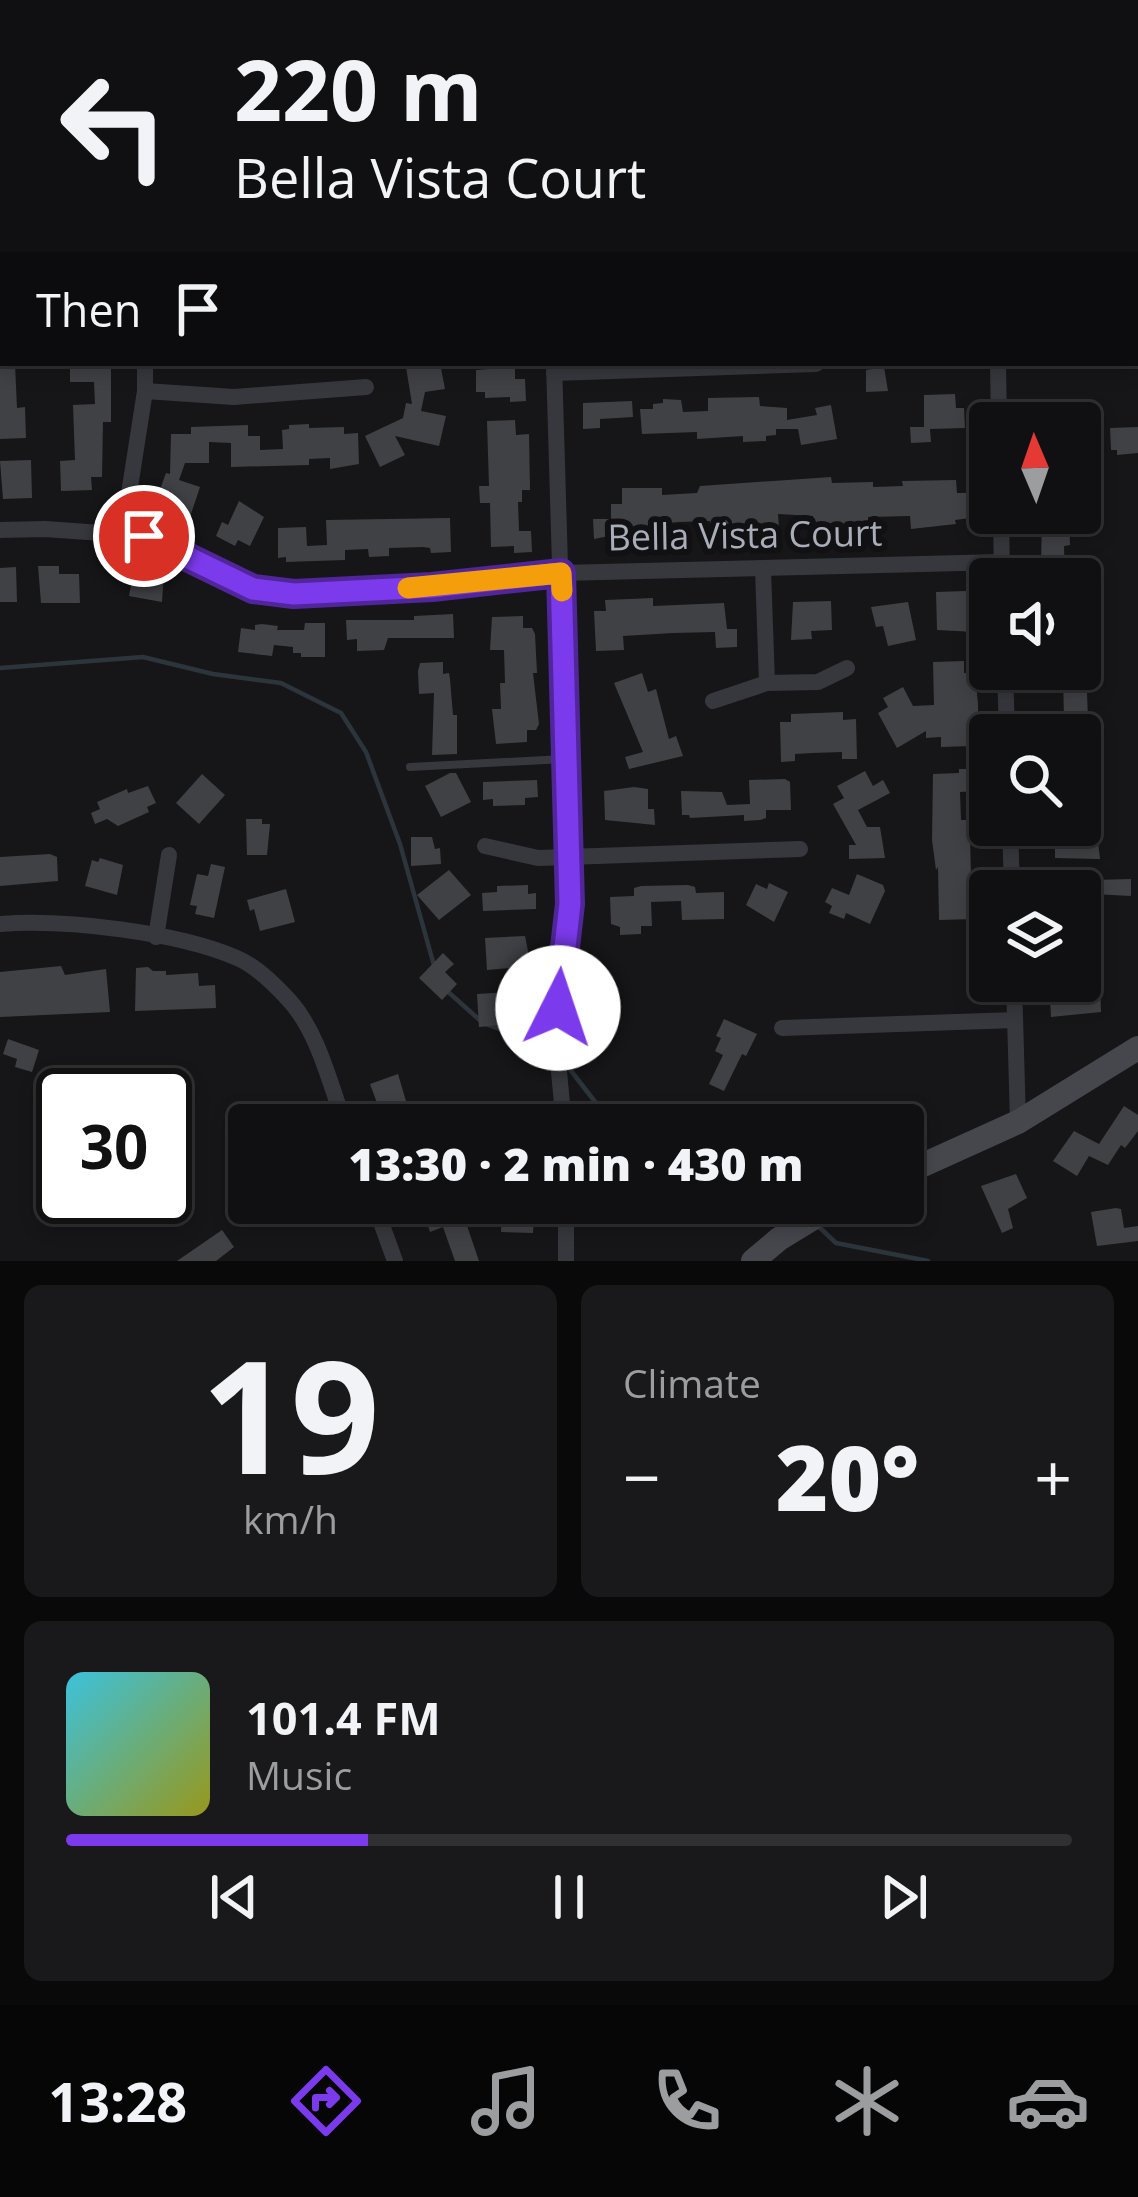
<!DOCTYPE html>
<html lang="en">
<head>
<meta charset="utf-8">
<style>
  :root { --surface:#101012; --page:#19191b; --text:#f1f3f6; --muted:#9c9d9f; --line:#303032; --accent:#7c3aed }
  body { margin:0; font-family:"Open Sans",sans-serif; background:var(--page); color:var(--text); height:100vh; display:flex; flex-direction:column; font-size:45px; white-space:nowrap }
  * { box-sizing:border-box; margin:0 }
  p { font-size:39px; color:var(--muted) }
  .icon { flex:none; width:66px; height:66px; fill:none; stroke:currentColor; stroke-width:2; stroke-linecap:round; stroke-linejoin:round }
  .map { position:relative; height:1261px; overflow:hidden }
  .side { display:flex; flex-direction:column; gap:24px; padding:24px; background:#09090a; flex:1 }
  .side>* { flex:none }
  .top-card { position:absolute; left:0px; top:0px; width:1140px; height:366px; box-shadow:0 6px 18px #0003,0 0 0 3px var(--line); background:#101012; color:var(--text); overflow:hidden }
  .needle { width:78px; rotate:358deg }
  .buttons { position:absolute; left:969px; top:402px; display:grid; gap:24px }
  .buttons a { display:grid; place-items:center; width:132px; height:132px; border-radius:12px; background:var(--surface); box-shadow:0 6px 18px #0003,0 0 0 3px var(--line); font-size:60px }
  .speed { position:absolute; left:36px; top:1068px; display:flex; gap:24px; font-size:60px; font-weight:700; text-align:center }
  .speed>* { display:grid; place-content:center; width:156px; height:156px; border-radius:50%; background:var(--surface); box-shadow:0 6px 18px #0003,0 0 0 3px var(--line); line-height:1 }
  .speed .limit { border:6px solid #111; border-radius:18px; background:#fff; color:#111 }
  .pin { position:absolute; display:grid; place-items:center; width:102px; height:102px; color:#fff; margin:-51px; border:6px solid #fff; border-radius:50%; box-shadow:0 3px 12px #0007 }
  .me { position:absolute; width:132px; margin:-66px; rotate:4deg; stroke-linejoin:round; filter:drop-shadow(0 0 9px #0008) }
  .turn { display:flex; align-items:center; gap:42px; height:252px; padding:0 36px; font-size:54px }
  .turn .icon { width:156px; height:156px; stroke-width:2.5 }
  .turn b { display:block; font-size:84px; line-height:102px }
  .then { display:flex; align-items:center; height:114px; padding:0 36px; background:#0003; gap:24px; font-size:45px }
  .big { font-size:90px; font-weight:800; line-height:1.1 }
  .side .card { flex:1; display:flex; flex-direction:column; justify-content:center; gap:18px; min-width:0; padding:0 42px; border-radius:18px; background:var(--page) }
  .side .dial { align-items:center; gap:0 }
  .dial b { font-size:156px; line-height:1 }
  .song { display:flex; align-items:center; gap:36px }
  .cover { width:144px; height:144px; border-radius:18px; background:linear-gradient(135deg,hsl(190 70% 55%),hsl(60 70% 35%)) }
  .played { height:12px; border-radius:6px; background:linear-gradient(90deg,var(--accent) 30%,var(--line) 30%) }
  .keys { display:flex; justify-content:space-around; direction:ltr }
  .heat { display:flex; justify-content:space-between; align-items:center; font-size:66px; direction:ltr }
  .side .tiles { flex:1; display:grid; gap:24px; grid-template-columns:1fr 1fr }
  .card:last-child { grid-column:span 2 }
  .trip { position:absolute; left:228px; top:1104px; width:696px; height:120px; border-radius:12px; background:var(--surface); box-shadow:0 6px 18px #0003,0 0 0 3px var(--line); font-weight:800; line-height:120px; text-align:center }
  .dock { display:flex; height:192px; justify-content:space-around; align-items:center; background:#060607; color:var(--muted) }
  .dock .icon { width:84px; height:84px }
  .dock .current { color:var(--accent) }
  .dock b { font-size:54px; color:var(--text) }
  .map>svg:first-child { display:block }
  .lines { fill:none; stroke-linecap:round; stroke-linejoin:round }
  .stream { stroke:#2c353c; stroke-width:4.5 }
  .building { fill:#404145 }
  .lane { stroke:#37383d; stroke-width:8 }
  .street { stroke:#37383d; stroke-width:16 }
  .secondary { stroke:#45474d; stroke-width:24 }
  .route-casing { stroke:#51269a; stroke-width:30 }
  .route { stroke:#7c3aed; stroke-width:21 }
  .slow { stroke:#f59e0b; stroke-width:21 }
  .labels { text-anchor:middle; stroke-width:12; stroke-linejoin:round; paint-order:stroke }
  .street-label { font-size:36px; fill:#a8adb8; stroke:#111113 }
</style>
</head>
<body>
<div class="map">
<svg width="1138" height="1261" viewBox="0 0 1138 1261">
  <rect width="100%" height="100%" fill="#161618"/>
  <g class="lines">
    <!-- stream -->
    <g class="stream">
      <polyline points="0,668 143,657 213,674 281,683 341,713 366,752 400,844 435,969"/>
      <polyline points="446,990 483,1023 555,1049"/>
      <polyline points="565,1063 613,1125"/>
      <polyline points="791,1203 804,1214"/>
      <polyline points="817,1225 836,1243 928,1261"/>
    </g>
  </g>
  <!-- building -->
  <g class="building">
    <polygon points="70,363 111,364 111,422 103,422 102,477 91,477 92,490 61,491 60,461 75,460 73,405 95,404 94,382 70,382"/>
    <polygon points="440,363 445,389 425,392 421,411 446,416 439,446 395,436 405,455 380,467 365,436 403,418 406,403 412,404 406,367"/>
    <polygon points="0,364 15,364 17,408 25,407 26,438 0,439"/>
    <polygon points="515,367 515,379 525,379 526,401 510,402 510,397 485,398 485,392 476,392 476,370"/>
    <polygon points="884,367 888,391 866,392 866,370"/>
    <polygon points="955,394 956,408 964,408 965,428 930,429 931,442 911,443 910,427 924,427 924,395"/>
    <polygon points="759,397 760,406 787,408 787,420 817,415 815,408 831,405 837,439 801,445 798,429 776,429 776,435 766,436 766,441 743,442 743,436 697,439 697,432 642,434 640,409 653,409 653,404 663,403 663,399 681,400 683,412 708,411 708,398"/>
    <polygon points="632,401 633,417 600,419 600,428 583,429 583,403"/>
    <polygon points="1065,401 1066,423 1040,420 1039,402"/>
    <polygon points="515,420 516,435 529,434 530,490 522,490 522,502 518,502 519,531 531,531 532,552 514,553 514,546 491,547 490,503 480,503 479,486 489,486 487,421"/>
    <polygon points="309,424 309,428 344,427 344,434 358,433 359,464 330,469 330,458 309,459 309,465 231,467 231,443 209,442 209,463 185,463 179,480 200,487 188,523 161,515 167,495 159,492 166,473 170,474 171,434 191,434 191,427 248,425 248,436 260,436 260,450 283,449 282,430 289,429 289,425"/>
    <polygon points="1138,427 1138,453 1117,455 1117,450 1111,450 1110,428"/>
    <polygon points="31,460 32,498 3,499 0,461"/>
    <polygon points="831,477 832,483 873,482 873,487 903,486 902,481 956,480 957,493 976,493 977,517 955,520 956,524 911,529 910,516 868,517 868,530 848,531 813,531 813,516 778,514 779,529 730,526 730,534 710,535 710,521 679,522 667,523 667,536 614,535 594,539 593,519 611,519 611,504 622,504 622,488 662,488 662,495 697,493 700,486"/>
    <polygon points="239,501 264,517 250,546 238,540 235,546 216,536 222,522 228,525"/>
    <polygon points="1069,514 1070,545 1064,546 1065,579 1047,579 1047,567 1041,567 1042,515"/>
    <polygon points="450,518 451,552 431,553 430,548 423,547 389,548 389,556 369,557 368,549 345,550 345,560 286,562 286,557 278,558 278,528 306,527 307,546 327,545 326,520"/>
    <polygon points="38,566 59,566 59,574 79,574 80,603 41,603"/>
    <polygon points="16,567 17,602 0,602 0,568"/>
    <polygon points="134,568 164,573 162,602 129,596"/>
    <polygon points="966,591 966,612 975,612 975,632 937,630 936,592"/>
    <polygon points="653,598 653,606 724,603 727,629 737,629 737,647 716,648 715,632 673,633 623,636 624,650 596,651 594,611 606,611 605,600"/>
    <polygon points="831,601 832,630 811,631 812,639 791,640 793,602"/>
    <polygon points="908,602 916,640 888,646 883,626 876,627 871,607"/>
    <polygon points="453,614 454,638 388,638 384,650 357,651 357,639 347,640 346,620 414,620 414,616"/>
    <polygon points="523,616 523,628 532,628 535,634 537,673 533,673 539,724 536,730 527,730 527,742 496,744 492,709 501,709 500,683 505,683 504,650 490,650 492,617"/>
    <polygon points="305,623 325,623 325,657 301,657 301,653 293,653 293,647 274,645 272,656 238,652 241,628 255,630 255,625 262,624 278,626 277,630 304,630"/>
    <polygon points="964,661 964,673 975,673 978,704 978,725 970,725 971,746 941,747 941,737 926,738 926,731 897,748 878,713 888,707 883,698 903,687 913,706 934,705 933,662"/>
    <polygon points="443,662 443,674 449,673 450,679 453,715 457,715 457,754 432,755 434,693 419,694 418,671 420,663"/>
    <polygon points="1086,672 1087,679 1091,679 1092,692 1087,692 1088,720 1064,721 1063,673"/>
    <polygon points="642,673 648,692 656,689 669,739 676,736 683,756 629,769 625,757 643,752 614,683"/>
    <polygon points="843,712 843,720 856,719 857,759 842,759 842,752 813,753 795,754 795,761 781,762 780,722 791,722 791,714"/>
    <polygon points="959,769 975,769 976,791 960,792 961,820 976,820 977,835 970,835 971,876 980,875 980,897 974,897 975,919 939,920 938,867 936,870 932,840 933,774 959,773"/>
    <polygon points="865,771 873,786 883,780 890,793 858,810 867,827 880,827 885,858 849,859 849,845 856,845 833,804 844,798 837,786"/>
    <polygon points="450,773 456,773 471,802 441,817 425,786"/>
    <polygon points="202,774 225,795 199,824 176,803"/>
    <polygon points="785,779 790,782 791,810 766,810 766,818 760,820 744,821 744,815 690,818 689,815 682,815 681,791 722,792 727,805 750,804 749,780"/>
    <polygon points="537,780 538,797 525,798 525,805 493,806 493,799 483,800 483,782"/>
    <polygon points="148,786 156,803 147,807 149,812 118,826 107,819 95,824 91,813 100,809 97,802 127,789 128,793"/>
    <polygon points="634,787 648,789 648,809 654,809 655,825 605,820 604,791"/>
    <polygon points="1095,815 1100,859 1055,858 1055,843 1061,843 1060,825 1080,825 1080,816"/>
    <polygon points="246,819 262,819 262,824 270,824 267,855 247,855"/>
    <polygon points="411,837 432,837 435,849 440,848 441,864 411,866"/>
    <polygon points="50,854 57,857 58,881 0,886 0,857"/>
    <polygon points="100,858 123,865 117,895 85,886 92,860 98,862"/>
    <polygon points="211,864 225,867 214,918 195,914 197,906 190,905 197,874 208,876"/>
    <polygon points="449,870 471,895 439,920 417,895"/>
    <polygon points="857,874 883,885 885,891 870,924 846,913 844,919 829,913 832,906 825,902 832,888 849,895"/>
    <polygon points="1131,879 1131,896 1093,894 1093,880"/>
    <polygon points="769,883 788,892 774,922 746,905 756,884 767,889"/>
    <polygon points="528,885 528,894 536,893 536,909 483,911 482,893 497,892 497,886"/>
    <polygon points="688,885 695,887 696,893 724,892 724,919 682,920 681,901 651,902 652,926 641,926 641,934 620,935 620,927 611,924 610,897 634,896 634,888 641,886"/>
    <rect x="1080" y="886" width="13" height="55"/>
    <polygon points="286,889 295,922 260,931 254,909 250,911 247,900"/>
    <polygon points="525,936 531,966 487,970 485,938"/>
    <polygon points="443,953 454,964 445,972 457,984 442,1000 419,978"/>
    <polygon points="61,966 65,975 106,969 110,1012 0,1017 0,972"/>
    <polygon points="148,967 153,971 166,971 166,975 198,973 199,986 215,985 216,1008 135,1011 136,968"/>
    <polygon points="1100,985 1101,1012 1051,1017 1050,1000 1061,1000 1061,986"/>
    <polygon points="512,992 513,1007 501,1008 502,1025 479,1027 477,994"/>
    <polygon points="724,1019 757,1034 746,1056 742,1054 724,1091 709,1084 723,1055 715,1051 721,1038 716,1036"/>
    <polygon points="8,1039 39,1050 32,1072 15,1067 17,1059 3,1054"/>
    <polygon points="398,1074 411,1118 427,1112 432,1125 393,1125 388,1110 383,1111 377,1103 370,1084"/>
    <polygon points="1124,1106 1138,1115 1138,1131 1125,1148 1121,1145 1108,1165 1089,1156 1077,1176 1053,1161 1074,1131 1099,1144"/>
    <polygon points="1016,1174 1027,1198 1008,1209 1013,1228 1002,1233 981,1186"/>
    <polygon points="460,1205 479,1261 455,1261 443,1227 430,1232 425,1216"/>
    <polygon points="1116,1208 1121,1209 1124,1228 1138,1226 1138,1241 1097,1246 1091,1212"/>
    <polygon points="502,1209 521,1209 521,1217 534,1217 533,1233 501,1232"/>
    <polygon points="222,1230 234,1247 216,1261 177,1261"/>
  </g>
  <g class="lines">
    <!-- lane -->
    <polyline class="lane" points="410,767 564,759"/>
    <!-- street -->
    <g class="street">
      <polyline points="135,0 135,3"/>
      <polyline points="337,0 338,3"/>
      <polyline points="989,0 989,3"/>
      <polyline points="542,3 542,0"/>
      <polyline points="850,3 851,0"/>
      <polyline points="1137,128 1138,128"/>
      <polyline points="0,179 3,180"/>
      <polyline points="554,363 570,903 558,1008 558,1061 564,1125"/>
      <polyline points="998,363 999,423"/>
      <polyline points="554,373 816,364"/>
      <polyline points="145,391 234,397 366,387"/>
      <polyline points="1001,513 1002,579"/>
      <polyline points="0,530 45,529 144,536 253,588 294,594 432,587 561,573 1002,562"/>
      <polyline points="123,532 145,391 145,363"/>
      <polyline points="763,569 767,683"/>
      <polyline points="1005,669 1007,735"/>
      <polyline points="713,701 767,683 818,682 847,668"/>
      <polyline points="1010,825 1012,891"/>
      <polyline points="485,846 538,858 800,849"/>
      <path d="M 0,924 C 66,919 177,932 237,958 C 254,965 275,985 288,999 C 318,1031 330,1084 345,1125"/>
      <polyline points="156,937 169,855"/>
      <polyline points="1014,981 1018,1122"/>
      <polyline points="782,1028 1015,1020"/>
      <polyline points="374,1203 395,1261"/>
      <polyline points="566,1203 566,1261"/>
    </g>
    <!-- secondary -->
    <g class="secondary">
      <polyline points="903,1174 1018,1122 1138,1048"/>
      <polyline points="753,1261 779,1239 838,1203"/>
    </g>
  </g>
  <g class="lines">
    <!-- route casing -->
    <g class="route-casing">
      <polyline id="route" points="144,536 253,589 294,594 432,587 561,573 570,904 558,1008"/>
    </g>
    <!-- route -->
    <use href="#route" class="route"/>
    <!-- slow -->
    <polyline class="slow" points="408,588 561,573 562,591"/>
  </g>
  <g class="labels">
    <!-- street labels -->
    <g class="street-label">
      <text transform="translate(745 535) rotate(-1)" y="13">Bella Vista Court</text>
    </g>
  </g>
</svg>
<div class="buttons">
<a><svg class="needle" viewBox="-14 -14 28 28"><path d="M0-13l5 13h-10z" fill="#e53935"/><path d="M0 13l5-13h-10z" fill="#9c9d9f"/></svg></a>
<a><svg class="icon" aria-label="sound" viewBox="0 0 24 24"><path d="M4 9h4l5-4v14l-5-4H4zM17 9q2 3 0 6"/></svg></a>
<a><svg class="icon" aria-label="search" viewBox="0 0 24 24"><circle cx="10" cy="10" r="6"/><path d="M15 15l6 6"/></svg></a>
<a><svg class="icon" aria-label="layers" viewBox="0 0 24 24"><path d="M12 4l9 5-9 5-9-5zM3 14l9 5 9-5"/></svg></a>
</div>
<div class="speed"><div class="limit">30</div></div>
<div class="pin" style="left:144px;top:536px;background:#d93025"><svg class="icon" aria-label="arrive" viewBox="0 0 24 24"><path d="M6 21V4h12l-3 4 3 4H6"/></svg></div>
<svg class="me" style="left:558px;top:1008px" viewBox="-20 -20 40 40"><circle r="19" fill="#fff"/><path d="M0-13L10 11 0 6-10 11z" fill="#7c3aed"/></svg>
<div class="trip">13:30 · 2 min · 430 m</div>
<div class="top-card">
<div class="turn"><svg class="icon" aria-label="left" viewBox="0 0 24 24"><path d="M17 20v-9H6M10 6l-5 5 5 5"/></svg><div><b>220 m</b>Bella Vista Court</div></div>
<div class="then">Then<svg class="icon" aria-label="arrive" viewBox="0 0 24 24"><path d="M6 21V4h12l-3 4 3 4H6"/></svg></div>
</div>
</div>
<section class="side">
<div class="tiles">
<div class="card dial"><b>19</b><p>km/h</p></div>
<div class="card"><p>Climate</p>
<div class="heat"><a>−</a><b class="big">20°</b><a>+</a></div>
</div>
<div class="card">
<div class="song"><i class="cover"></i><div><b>101.4 FM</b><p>Music</p></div></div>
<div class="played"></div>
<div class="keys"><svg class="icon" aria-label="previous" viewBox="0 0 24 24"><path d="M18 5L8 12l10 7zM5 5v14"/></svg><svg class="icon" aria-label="pause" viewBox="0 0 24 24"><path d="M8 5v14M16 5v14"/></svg><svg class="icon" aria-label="next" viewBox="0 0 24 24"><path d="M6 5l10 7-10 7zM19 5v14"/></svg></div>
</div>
</div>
</section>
<nav class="dock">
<b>13:28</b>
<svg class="icon current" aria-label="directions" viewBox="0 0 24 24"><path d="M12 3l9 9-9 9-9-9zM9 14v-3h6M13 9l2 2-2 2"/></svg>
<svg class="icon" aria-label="music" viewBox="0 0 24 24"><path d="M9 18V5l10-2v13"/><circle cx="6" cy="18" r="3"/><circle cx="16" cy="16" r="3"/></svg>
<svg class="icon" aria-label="phone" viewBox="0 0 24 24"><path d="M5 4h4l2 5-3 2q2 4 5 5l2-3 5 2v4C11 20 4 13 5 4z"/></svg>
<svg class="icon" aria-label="climate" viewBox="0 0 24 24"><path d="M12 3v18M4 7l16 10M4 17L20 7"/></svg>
<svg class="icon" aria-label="car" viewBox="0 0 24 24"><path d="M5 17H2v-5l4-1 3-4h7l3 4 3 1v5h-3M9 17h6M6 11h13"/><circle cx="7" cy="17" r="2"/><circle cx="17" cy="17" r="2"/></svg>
</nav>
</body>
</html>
